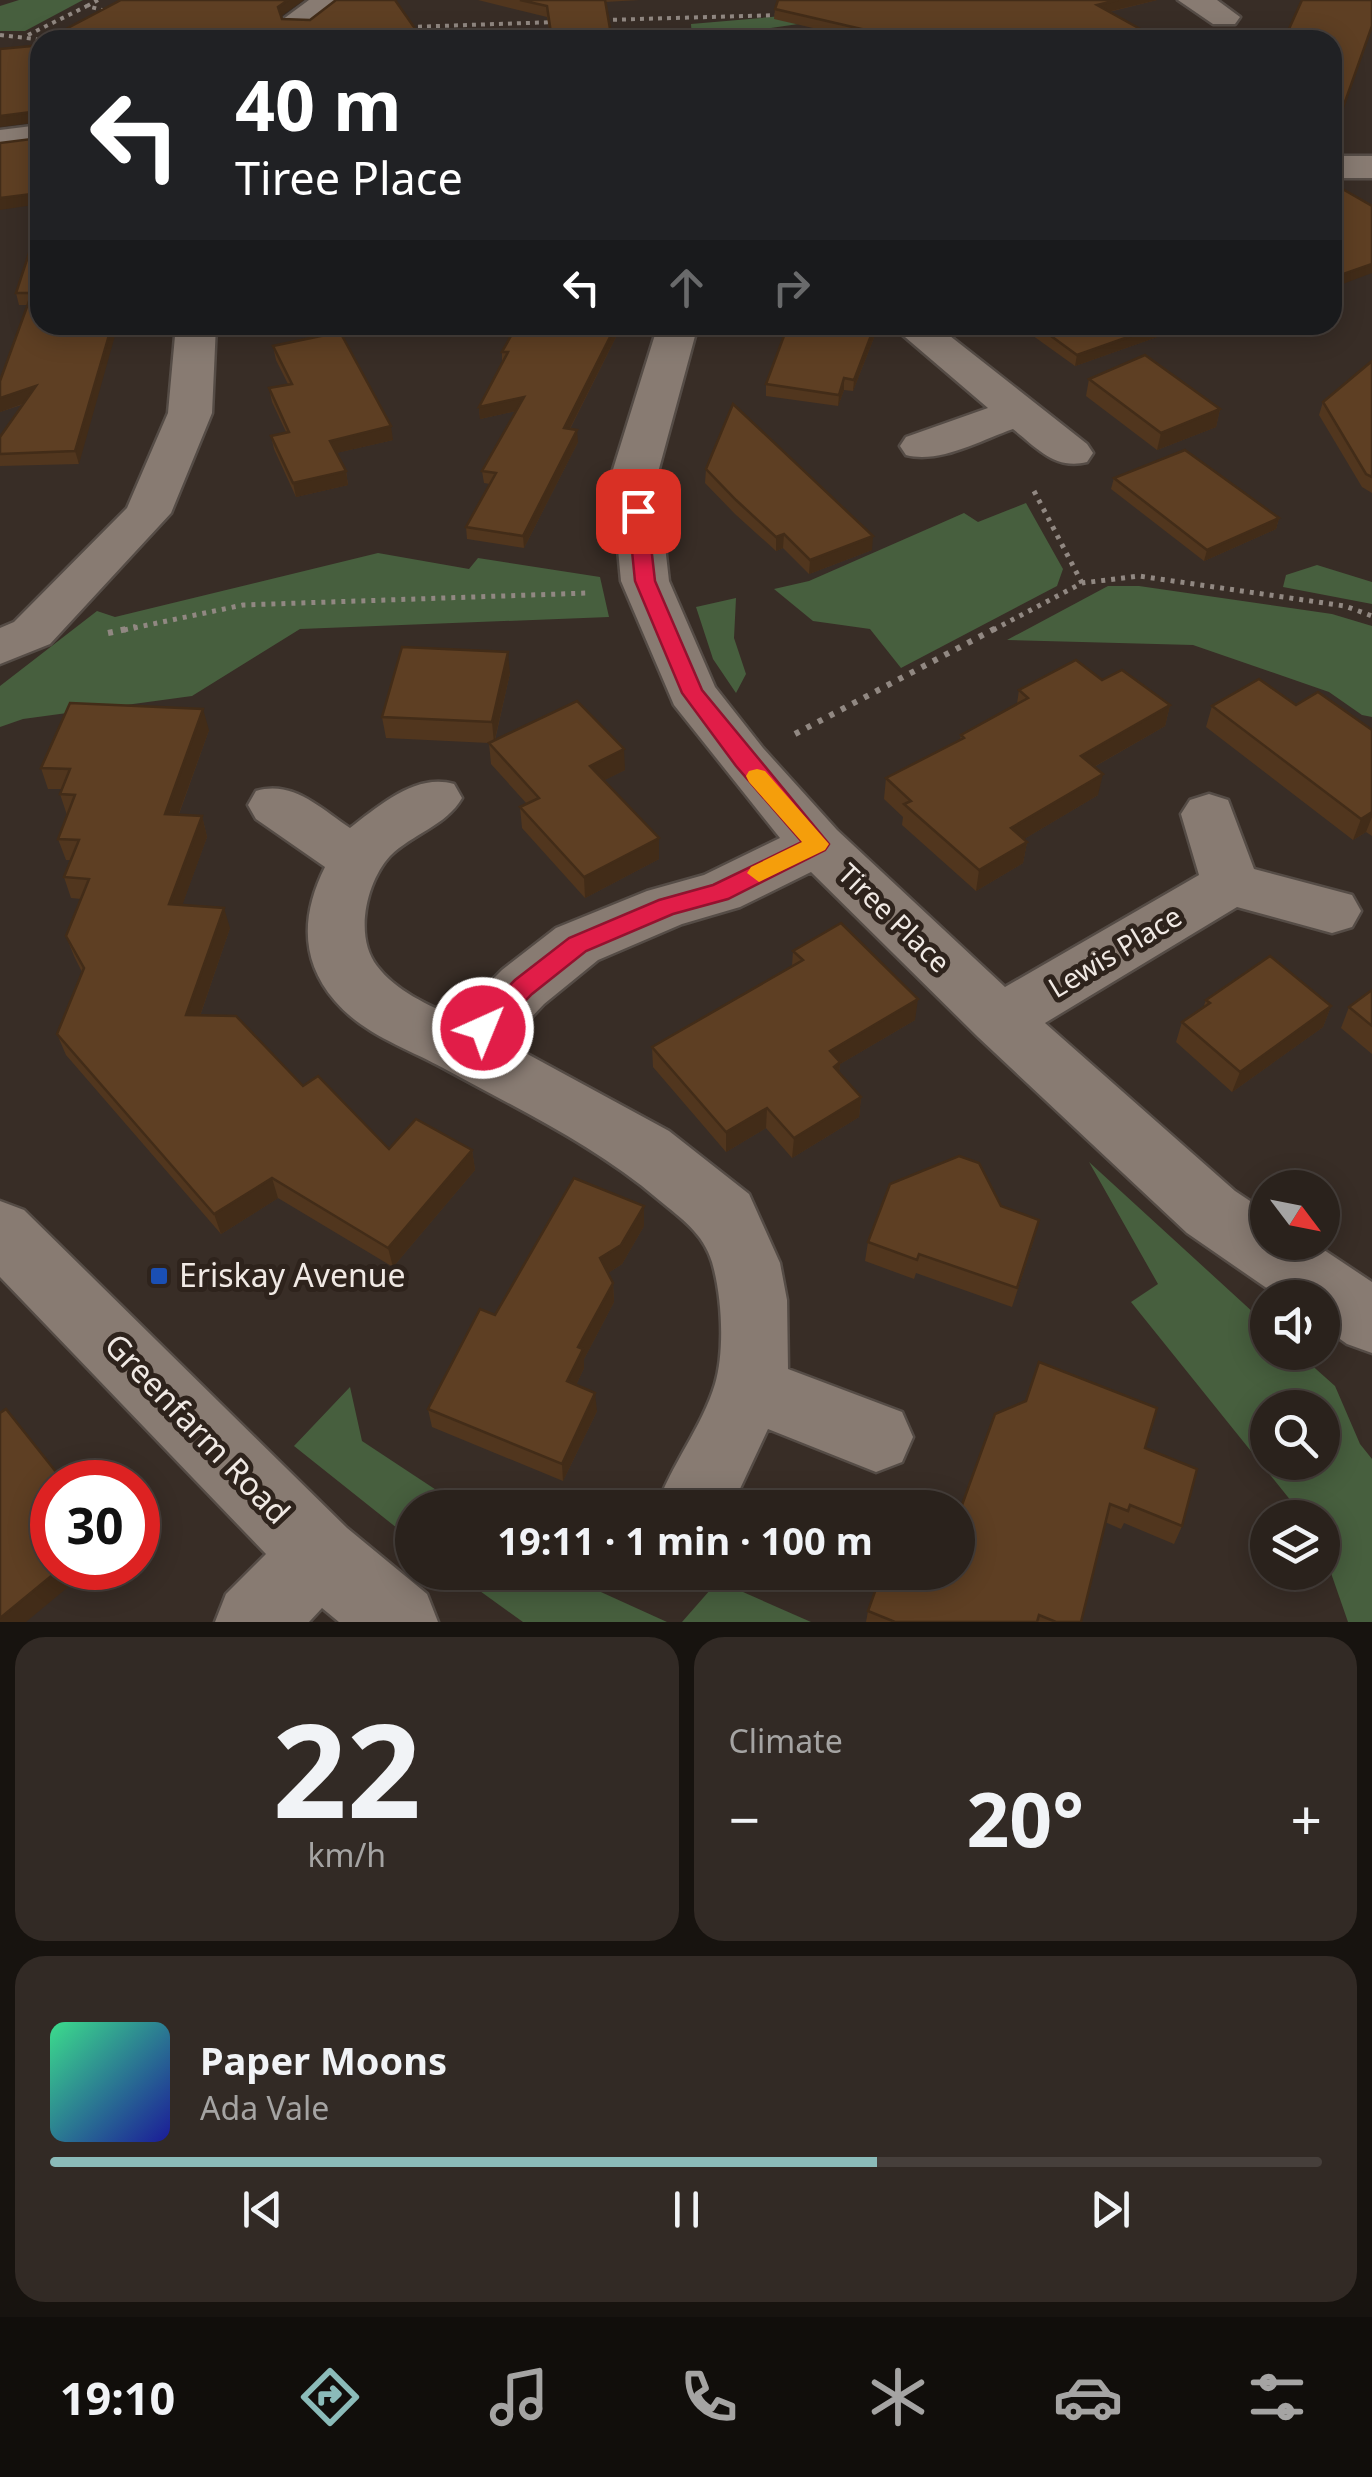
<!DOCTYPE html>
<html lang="en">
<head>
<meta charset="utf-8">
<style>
  :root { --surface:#2a221c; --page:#322a25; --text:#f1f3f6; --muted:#a5a4a3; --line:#463f3b; --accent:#8bbbb9 }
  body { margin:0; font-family:"Noto Sans",sans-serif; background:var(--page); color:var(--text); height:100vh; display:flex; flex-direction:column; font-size:38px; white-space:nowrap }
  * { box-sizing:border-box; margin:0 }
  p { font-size:32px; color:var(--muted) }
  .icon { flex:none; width:55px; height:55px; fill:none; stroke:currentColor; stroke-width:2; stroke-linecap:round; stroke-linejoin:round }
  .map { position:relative; height:1622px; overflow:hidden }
  .drawer { display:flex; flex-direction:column; gap:15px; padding:15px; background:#17130f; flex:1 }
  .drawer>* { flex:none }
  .banner { position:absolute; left:30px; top:30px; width:1312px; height:305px; border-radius:30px; box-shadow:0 5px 25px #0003,0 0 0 2px var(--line); background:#202124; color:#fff; overflow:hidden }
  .needle { width:65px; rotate:122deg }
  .buttons { position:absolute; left:1250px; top:1170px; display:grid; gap:20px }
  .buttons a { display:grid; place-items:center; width:90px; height:90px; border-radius:50%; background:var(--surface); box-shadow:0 5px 25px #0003,0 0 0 2px var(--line); font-size:50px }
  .speed { position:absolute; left:30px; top:1460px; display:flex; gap:20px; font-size:50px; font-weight:700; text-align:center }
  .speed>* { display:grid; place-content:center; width:130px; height:130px; border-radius:50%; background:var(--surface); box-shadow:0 5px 25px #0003,0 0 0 2px var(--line); line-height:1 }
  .speed .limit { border:15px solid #d22; background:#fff; color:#111 }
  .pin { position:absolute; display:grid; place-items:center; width:85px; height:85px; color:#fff; margin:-42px; border-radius:20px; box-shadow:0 5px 15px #0006 }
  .me { position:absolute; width:110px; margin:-55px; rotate:44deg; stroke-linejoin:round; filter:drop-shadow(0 0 8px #0008) }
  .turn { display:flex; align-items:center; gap:35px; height:210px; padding:0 40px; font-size:45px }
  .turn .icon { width:130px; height:130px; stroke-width:2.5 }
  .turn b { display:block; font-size:70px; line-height:85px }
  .lanes { display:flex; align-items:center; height:95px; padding:0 40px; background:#0003; justify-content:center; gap:50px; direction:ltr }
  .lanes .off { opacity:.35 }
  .big { font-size:75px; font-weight:700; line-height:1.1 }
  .drawer .card { flex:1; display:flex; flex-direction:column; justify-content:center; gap:15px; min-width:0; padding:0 35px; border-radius:30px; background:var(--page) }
  .drawer .dial { align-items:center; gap:0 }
  .dial b { font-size:130px; line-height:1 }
  .song { display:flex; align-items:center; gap:30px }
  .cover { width:120px; height:120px; border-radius:15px; background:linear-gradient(135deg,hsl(150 70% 55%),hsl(240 70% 35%)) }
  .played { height:10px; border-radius:5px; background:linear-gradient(90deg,var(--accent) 65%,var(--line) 65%) }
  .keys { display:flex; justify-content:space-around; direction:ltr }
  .heat { display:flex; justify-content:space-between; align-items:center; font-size:55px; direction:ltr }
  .drawer .tiles { flex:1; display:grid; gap:15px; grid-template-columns:1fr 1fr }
  .card:last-child { grid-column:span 2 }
  .trip { position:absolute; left:395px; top:1490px; width:580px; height:100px; border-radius:50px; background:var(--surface); box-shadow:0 5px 25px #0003,0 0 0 2px var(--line); font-weight:700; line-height:100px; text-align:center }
  .tab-bar { display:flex; height:160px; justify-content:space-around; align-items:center; background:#110e0b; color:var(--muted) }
  .tab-bar .icon { width:70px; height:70px }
  .tab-bar .on { color:var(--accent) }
  .tab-bar b { font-size:45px; color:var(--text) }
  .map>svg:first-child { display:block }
  .green { fill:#475f3e; fill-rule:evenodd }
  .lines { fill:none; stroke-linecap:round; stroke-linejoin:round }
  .street-casing { stroke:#554c46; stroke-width:5 }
  .path-far2 { stroke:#918882; stroke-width:4; stroke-dasharray:4 5; stroke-linecap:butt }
  .path-far1 { stroke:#918882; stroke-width:5; stroke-dasharray:4 6; stroke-linecap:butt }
  .path { stroke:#918882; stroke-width:6; stroke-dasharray:5 8; stroke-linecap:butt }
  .street { fill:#887b72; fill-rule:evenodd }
  .wall { fill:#51361e }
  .shaded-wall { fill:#422c18 }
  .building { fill:#5e3f23; stroke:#422c18; stroke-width:2.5 }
  .route { fill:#e11d48; stroke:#92132f; stroke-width:2.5 }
  .slow { fill:#f59e0b }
  .transit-dot { fill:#1a4fb4; stroke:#2e231c; stroke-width:4 }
  .labels { text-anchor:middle; stroke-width:10; stroke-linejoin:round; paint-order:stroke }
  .street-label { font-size:28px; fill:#f0e9e4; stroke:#2e231c }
  .near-poi-label { font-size:32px; fill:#f0e9e4; stroke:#2e231c; text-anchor:start }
  .near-street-label { font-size:32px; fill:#f0e9e4; stroke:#2e231c }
</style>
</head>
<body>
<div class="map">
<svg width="1372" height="1622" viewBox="0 0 1372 1622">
  <rect width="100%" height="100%" fill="#382d26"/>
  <!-- green -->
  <g class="green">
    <polygon points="19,0 83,0 25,31 0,31 0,6"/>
    <polygon points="966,0 757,30 726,40 692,40 691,24"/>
    <polygon points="1026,503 1063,569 1057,586 901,668 870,629 813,621 774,589 809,581 964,513 978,522"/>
    <polygon points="378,553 469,569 478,558 600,577 609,617 300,629 192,696 23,719 0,727 0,686 97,611 115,617"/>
    <polygon points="1317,565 1372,582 1372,604 1283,587 1286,575"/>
    <polygon points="1108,586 1139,586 1332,614 1372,626 1372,717 1362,715 1329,692 1193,645 1007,640"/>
    <polygon points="736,598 734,638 746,674 736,693 713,659 696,607"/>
    <path d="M 1089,1162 L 1267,1325 L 1268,1352 L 1298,1353 L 1335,1386 L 1360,1444 L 1372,1459 L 1372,1622 L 1348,1622 L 1323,1550 L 1322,1518 L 1304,1517 L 1131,1302 L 1158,1284 ZM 1268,1408 L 1322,1408 L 1322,1462 L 1268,1462 Z"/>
    <polygon points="350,1387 362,1441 462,1507 412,1508 412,1540 294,1446"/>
    <polygon points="455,1573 559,1573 667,1622 523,1622"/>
    <polygon points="718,1581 811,1622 682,1622"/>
  </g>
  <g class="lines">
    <!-- street casing -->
    <g class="street-casing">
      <g id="street">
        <polygon points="309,0 347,0 309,27 287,27 282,20"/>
        <polygon points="1178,0 1217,0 1240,17 1235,24 1213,24"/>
        <polygon points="40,125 40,147 0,152 0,130"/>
        <rect x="1332" y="156" width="40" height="22"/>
        <polygon points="176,325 216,325 212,413 171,513 50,644 0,664 0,628 14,622 127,508 168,413"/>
        <path d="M 658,325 L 698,325 L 657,476 L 669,581 L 715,687 L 763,748 L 837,830 L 1005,987 L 1199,875 L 1181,814 L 1190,800 L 1209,794 L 1228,800 L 1254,869 L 1352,895 L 1361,911 L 1352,927 L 1332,933 L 1237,907 L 1045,1023 L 1235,1191 L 1268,1213 L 1268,1242 L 1312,1242 L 1372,1282 L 1372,1353 L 1347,1344 L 1322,1326 L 1322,1298 L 1281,1298 L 1187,1233 L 978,1037 L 811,872 L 740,907 L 682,924 L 598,960 L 544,1004 L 507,1043 L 669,1131 L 749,1194 L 780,1263 L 787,1300 L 788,1369 L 902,1412 L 913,1437 L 902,1462 L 876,1472 L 768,1429 L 731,1508 L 656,1508 C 671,1465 702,1427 715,1384 C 725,1350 722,1296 712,1262 C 703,1233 682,1219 659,1200 C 596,1146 518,1109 445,1069 C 407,1048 364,1035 335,1001 C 299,959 302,913 325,867 L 256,819 L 248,805 L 256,791 C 293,780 320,808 350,828 C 380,805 416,773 454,784 L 462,798 C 446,826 412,834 390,856 C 366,882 354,937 377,966 C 396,991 428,1005 455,1017 L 502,970 L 556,928 L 647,891 L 704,875 L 780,838 L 674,705 L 621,581 L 611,476 Z"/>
        <path d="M 891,325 L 936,325 L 1087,444 L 1093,453 L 1087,462 C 1055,470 1037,448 1013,429 C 981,440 940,464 906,455 L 900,446 L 906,437 L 988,408 Z"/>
        <polygon points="0,1201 24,1210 347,1528 427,1594 438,1622 339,1622 322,1608 309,1622 215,1622 226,1594 266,1554 0,1277"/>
      </g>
    </g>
    <!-- path-far2 -->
    <g class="path-far2">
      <polyline points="98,0 87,6 110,12"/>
      <polyline points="604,20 781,15"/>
      <polyline points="409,27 556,22"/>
      <polyline points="0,35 43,40"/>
      <polyline points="28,35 87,6"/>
    </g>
    <!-- path-far1 -->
    <g class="path-far1">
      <polyline points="1034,491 1082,583"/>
      <polyline points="124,630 243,605 588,593"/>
      <polyline points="993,630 1082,583 1139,576 1345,606 1372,616"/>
    </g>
    <!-- path -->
    <g class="path">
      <polyline points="108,633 136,627"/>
      <polyline points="795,734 998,627"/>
    </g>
    <!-- street -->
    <use href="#street" class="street"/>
  </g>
  <!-- wall -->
  <g class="wall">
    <polygon points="478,0 640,0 605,2 612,40 551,40 547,17"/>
    <polygon points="778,0 1157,0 1109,12 1160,40 865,40 774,19 775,9"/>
    <polygon points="40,220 79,464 0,466 0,437 24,404 0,412 0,381 28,305 19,305 16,293"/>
    <polygon points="622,325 570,429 578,442 524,548 467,539 466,527 490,484 484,483 482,471 516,411 480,419 479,407 502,363 502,352"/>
    <polygon points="788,325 879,325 853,391 844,390 838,406 766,396 766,384"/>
    <polygon points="1018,325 1191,325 1075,366"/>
    <polygon points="273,346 393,440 336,453 346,471 348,485 296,497 274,449 271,436 286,432 272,402 269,388 288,384 276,360"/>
    <polygon points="1372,361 1372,493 1362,487 1319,415 1323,402"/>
    <polygon points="1089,379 1220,409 1216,427 1157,450 1086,396"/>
    <polygon points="706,469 872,550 809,574 783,548 776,551 735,514 705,483"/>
    <polygon points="1114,478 1279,518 1276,529 1204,561 1111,489"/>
    <polygon points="510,673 495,740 625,770 604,780 659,859 585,898 522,828 520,807 527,804 491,764 489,743 386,738 382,717"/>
    <polygon points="1102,680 1170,705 1165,726 1094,767 1098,795 1024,839 1027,842 1023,863 976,891 902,825 903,817 884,799 886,778 960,740 961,735 1017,704 1019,690"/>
    <polygon points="1296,705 1372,730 1372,836 1366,832 1353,840 1206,727 1212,706"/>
    <polygon points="209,730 179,814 202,816 207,837 182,905 230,928 200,1016 303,1086 389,1149 472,1150 475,1170 393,1267 278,1198 221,1234 66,1055 57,1034 82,972 74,956 66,936 81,899 71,898 64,877 71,860 66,860 58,839 67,815 60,794 62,789 48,789 41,768"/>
    <polygon points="793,951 915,1020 840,1064 839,1073 861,1097 859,1117 792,1158 766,1128 726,1152 653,1067 652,1047 792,966"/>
    <polygon points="1372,990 1372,1054 1341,1028 1349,1007"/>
    <polygon points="1206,1000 1331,1006 1323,1027 1232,1092 1176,1042 1182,1022 1203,1008"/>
    <polygon points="1001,1206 1034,1239 1012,1307 916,1273 914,1279 865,1261 868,1242"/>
    <polygon points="644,1226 622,1264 608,1273 613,1283 614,1302 584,1359 584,1368 576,1385 597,1411 563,1481 432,1427 428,1409 495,1315"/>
    <polygon points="1145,1448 1182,1526 1174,1544 1124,1523 1121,1529 1105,1522 1081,1622 866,1622 868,1611 958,1572"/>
  </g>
  <!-- shaded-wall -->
  <g class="shaded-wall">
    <polygon points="288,0 304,0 280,17 278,7"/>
    <polygon points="1118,0 1157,0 1095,15 1097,5"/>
    <polygon points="1372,26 1337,127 1332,128 1332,119"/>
    <polygon points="40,111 40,122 0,127 0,116"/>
    <polygon points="40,193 40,204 0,210 0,198"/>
    <polygon points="1372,264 1372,273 1332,288 1332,278"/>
    <polygon points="112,325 118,325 79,464 75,451"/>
    <polygon points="317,325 356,325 318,333"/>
    <polygon points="616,325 622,325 564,440 564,428"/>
    <polygon points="875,325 879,325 853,391 854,380"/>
    <polygon points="1162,325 1191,325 1075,366 1077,355"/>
    <polygon points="844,378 844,390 838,406 839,395"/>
    <polygon points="36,386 39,398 0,412 0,398"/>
    <polygon points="524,397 525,409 480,419 479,407"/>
    <polygon points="1220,409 1216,427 1157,450 1161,433"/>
    <polygon points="391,426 393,440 332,454 330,441"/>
    <polygon points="577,430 578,442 524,548 523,536"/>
    <polygon points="346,471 348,485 296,497 293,483"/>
    <polygon points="1279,518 1276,529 1204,561 1207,550"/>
    <polygon points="784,534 783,548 776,551 776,537"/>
    <polygon points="873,536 872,550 809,574 810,560"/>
    <polygon points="508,652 510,673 494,743 492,722"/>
    <polygon points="1170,705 1165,726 1076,777 1081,756"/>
    <polygon points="203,709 209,730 171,835 165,814"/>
    <polygon points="624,749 625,770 591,787 590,766"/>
    <polygon points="1103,774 1098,795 1007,849 1011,828"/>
    <polygon points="1372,812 1372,817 1366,832 1353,840 1361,819"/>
    <polygon points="202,816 207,837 175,925 169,904"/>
    <polygon points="659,838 659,859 585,898 584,877"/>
    <polygon points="1027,842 1023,863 976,891 979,870"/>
    <polygon points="224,908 230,928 193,1036 186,1015"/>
    <polygon points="918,999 915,1020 840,1064 838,1082 830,1051"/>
    <polygon points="1331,1006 1323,1027 1232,1092 1240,1072"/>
    <polygon points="861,1097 859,1117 792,1158 794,1138"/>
    <polygon points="767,1108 766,1128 726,1152 726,1132"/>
    <polygon points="472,1150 475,1170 393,1267 388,1248"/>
    <polygon points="272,1178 278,1198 221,1234 214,1214"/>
    <polygon points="644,1206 644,1226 622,1264 602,1277 600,1258"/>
    <polygon points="613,1283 614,1302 584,1359 584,1368 569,1400 567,1381 578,1347"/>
    <polygon points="595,1393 597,1411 563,1481 562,1464"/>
    <polygon points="61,1568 91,1568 26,1622 0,1622 0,1617"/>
  </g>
  <!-- building -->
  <g class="building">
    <polygon points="121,0 288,0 278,7 282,19 310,20 336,0 395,0 423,40 45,40"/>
    <polygon points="520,0 605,0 612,40 552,40 547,6"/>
    <polygon points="778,0 1118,0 1097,5 1160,40 909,40 775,9"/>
    <polygon points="1302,0 1372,0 1372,26 1340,116 1332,119 1332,40 1284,40"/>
    <polygon points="40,42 40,193 0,198 0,143 40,138 40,111 0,116 0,49 32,46"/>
    <polygon points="1332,183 1372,206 1372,264 1332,278"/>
    <polygon points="40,220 40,325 112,325 75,451 0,454 0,437 36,386 0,398 0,381 32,293 16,293"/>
    <polygon points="517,325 616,325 564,428 577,430 523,536 466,527 496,473 482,471 524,397 479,407 508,352 502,352"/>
    <polygon points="788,325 875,325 854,380 844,378 839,395 766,384"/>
    <polygon points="1036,325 1162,325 1077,355"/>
    <polygon points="340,332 391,426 330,441 346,471 293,483 271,436 289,432 269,388 292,384 273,346"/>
    <polygon points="1145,355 1220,409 1161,433 1089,379"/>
    <polygon points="1372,361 1372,477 1366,474 1323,402"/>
    <polygon points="733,404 873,536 810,560 784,534 776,537 736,500 706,469"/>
    <polygon points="1185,450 1279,518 1207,550 1114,478"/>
    <polygon points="402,647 508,652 492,722 382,717"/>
    <polygon points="1076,660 1102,680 1122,670 1170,705 1081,756 1103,774 1011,828 1027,842 979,870 904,804 911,801 886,778 964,738 961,735 1028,698 1019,690"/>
    <polygon points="1259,679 1296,705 1318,692 1372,730 1372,812 1361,819 1212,706"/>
    <polygon points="577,701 624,749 590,766 659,838 584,877 520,807 539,798 489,743"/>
    <polygon points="70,703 203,709 165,814 202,816 169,904 224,908 186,1015 236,1016 303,1086 318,1076 389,1149 416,1119 472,1150 388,1248 272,1178 214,1214 57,1034 84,968 66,936 89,879 64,877 79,840 58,839 75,795 60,794 70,769 41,768"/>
    <polygon points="841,923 918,999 830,1051 840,1062 834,1067 861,1097 794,1138 767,1108 726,1132 652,1047 803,960 793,951"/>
    <polygon points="1270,956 1331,1006 1240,1072 1182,1022 1210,1003 1206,1000"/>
    <polygon points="1372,990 1372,1026 1349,1007"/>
    <polygon points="959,1156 979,1163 1001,1206 1039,1220 1017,1288 919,1254 917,1260 868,1242 890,1184"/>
    <polygon points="574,1178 644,1206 621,1245 600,1258 613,1283 578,1347 583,1349 567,1381 595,1393 562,1464 428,1409 480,1309 495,1315"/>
    <polygon points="1039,1362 1157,1408 1145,1448 1197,1469 1182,1526 1130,1505 1128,1511 1110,1504 1081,1622 1056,1622 1039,1615 1037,1622 895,1622 868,1611 882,1572 958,1572 958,1516 995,1414 1026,1401"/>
    <polygon points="6,1409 64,1482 52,1482 52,1568 61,1568 0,1618 0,1413"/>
  </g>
  <!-- route -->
  <polygon class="route" points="638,505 647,511 655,581 702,690 829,844 825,850 728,899 673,914 586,951 532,994 492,1035 474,1035 471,1028 474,1021 515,980 569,938 659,900 713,885 802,842 736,766 682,693 635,581 628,511"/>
  <!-- slow -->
  <polygon class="slow" points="757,769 765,771 829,844 825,850 759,882 747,873 751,867 802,842 749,782 746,776 749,771"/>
  <!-- markers -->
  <rect class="transit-dot" x="149" y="1266" width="20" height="20" rx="5"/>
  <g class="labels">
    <!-- street labels -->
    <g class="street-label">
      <text transform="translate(894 918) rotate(44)" y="10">Tiree Place</text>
      <text transform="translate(1115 952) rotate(-31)" y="10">Lewis Place</text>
    </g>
    <!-- near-poi labels -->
    <g class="near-poi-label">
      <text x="179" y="1287">Eriskay Avenue</text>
    </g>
    <!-- near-street labels -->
    <g class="near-street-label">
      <text transform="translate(197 1429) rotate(46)" y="11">Greenfarm Road</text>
    </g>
  </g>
</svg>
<div class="buttons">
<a><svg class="needle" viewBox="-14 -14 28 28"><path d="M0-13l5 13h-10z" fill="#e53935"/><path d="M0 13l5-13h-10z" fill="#a5a4a3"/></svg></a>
<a><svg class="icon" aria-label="sound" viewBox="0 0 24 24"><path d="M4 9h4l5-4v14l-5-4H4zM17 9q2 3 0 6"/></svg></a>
<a><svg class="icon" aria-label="search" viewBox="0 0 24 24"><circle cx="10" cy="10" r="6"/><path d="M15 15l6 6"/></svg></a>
<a><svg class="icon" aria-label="layers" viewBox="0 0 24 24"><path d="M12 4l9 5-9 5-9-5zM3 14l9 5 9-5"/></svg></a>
</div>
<div class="speed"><div class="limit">30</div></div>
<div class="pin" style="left:638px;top:511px;background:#d93025"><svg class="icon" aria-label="arrive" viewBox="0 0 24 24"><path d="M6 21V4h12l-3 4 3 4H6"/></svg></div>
<svg class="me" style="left:483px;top:1028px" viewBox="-20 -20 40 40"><circle r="17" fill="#e11d48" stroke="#fff" stroke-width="3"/><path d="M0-11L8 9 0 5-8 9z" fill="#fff"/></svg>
<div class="trip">19:11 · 1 min · 100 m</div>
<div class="banner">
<div class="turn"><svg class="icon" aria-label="left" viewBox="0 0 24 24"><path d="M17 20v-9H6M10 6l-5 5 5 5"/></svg><div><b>40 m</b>Tiree Place</div></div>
<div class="lanes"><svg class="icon" aria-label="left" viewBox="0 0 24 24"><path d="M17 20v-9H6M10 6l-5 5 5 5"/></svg><svg class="icon off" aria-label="ahead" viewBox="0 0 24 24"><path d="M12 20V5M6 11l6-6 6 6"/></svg><svg class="icon off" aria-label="right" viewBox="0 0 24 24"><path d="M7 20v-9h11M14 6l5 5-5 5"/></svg></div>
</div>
</div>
<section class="drawer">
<div class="tiles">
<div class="card dial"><b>22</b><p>km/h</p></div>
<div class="card"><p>Climate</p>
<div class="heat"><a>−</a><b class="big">20°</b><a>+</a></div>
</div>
<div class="card">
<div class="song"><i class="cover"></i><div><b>Paper Moons</b><p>Ada Vale</p></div></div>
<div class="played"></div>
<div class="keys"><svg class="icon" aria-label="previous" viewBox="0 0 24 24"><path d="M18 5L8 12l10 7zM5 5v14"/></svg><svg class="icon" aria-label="pause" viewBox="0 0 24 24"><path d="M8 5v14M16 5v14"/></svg><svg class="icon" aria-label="next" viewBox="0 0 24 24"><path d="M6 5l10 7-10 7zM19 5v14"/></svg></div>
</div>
</div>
</section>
<nav class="tab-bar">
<b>19:10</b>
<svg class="icon on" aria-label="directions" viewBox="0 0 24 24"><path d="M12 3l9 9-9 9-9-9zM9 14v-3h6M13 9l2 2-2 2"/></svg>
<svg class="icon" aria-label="music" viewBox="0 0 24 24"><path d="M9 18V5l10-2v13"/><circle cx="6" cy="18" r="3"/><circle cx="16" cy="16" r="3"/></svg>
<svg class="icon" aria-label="phone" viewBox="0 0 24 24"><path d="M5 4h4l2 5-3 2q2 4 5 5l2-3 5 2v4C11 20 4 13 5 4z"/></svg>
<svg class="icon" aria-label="climate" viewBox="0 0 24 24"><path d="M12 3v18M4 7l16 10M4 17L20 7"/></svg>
<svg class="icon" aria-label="car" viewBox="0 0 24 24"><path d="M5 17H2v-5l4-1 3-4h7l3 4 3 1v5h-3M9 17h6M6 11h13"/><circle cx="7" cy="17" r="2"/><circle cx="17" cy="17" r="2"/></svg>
<svg class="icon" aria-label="filters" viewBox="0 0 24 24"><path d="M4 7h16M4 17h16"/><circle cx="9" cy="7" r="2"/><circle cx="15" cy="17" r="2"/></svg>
</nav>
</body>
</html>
